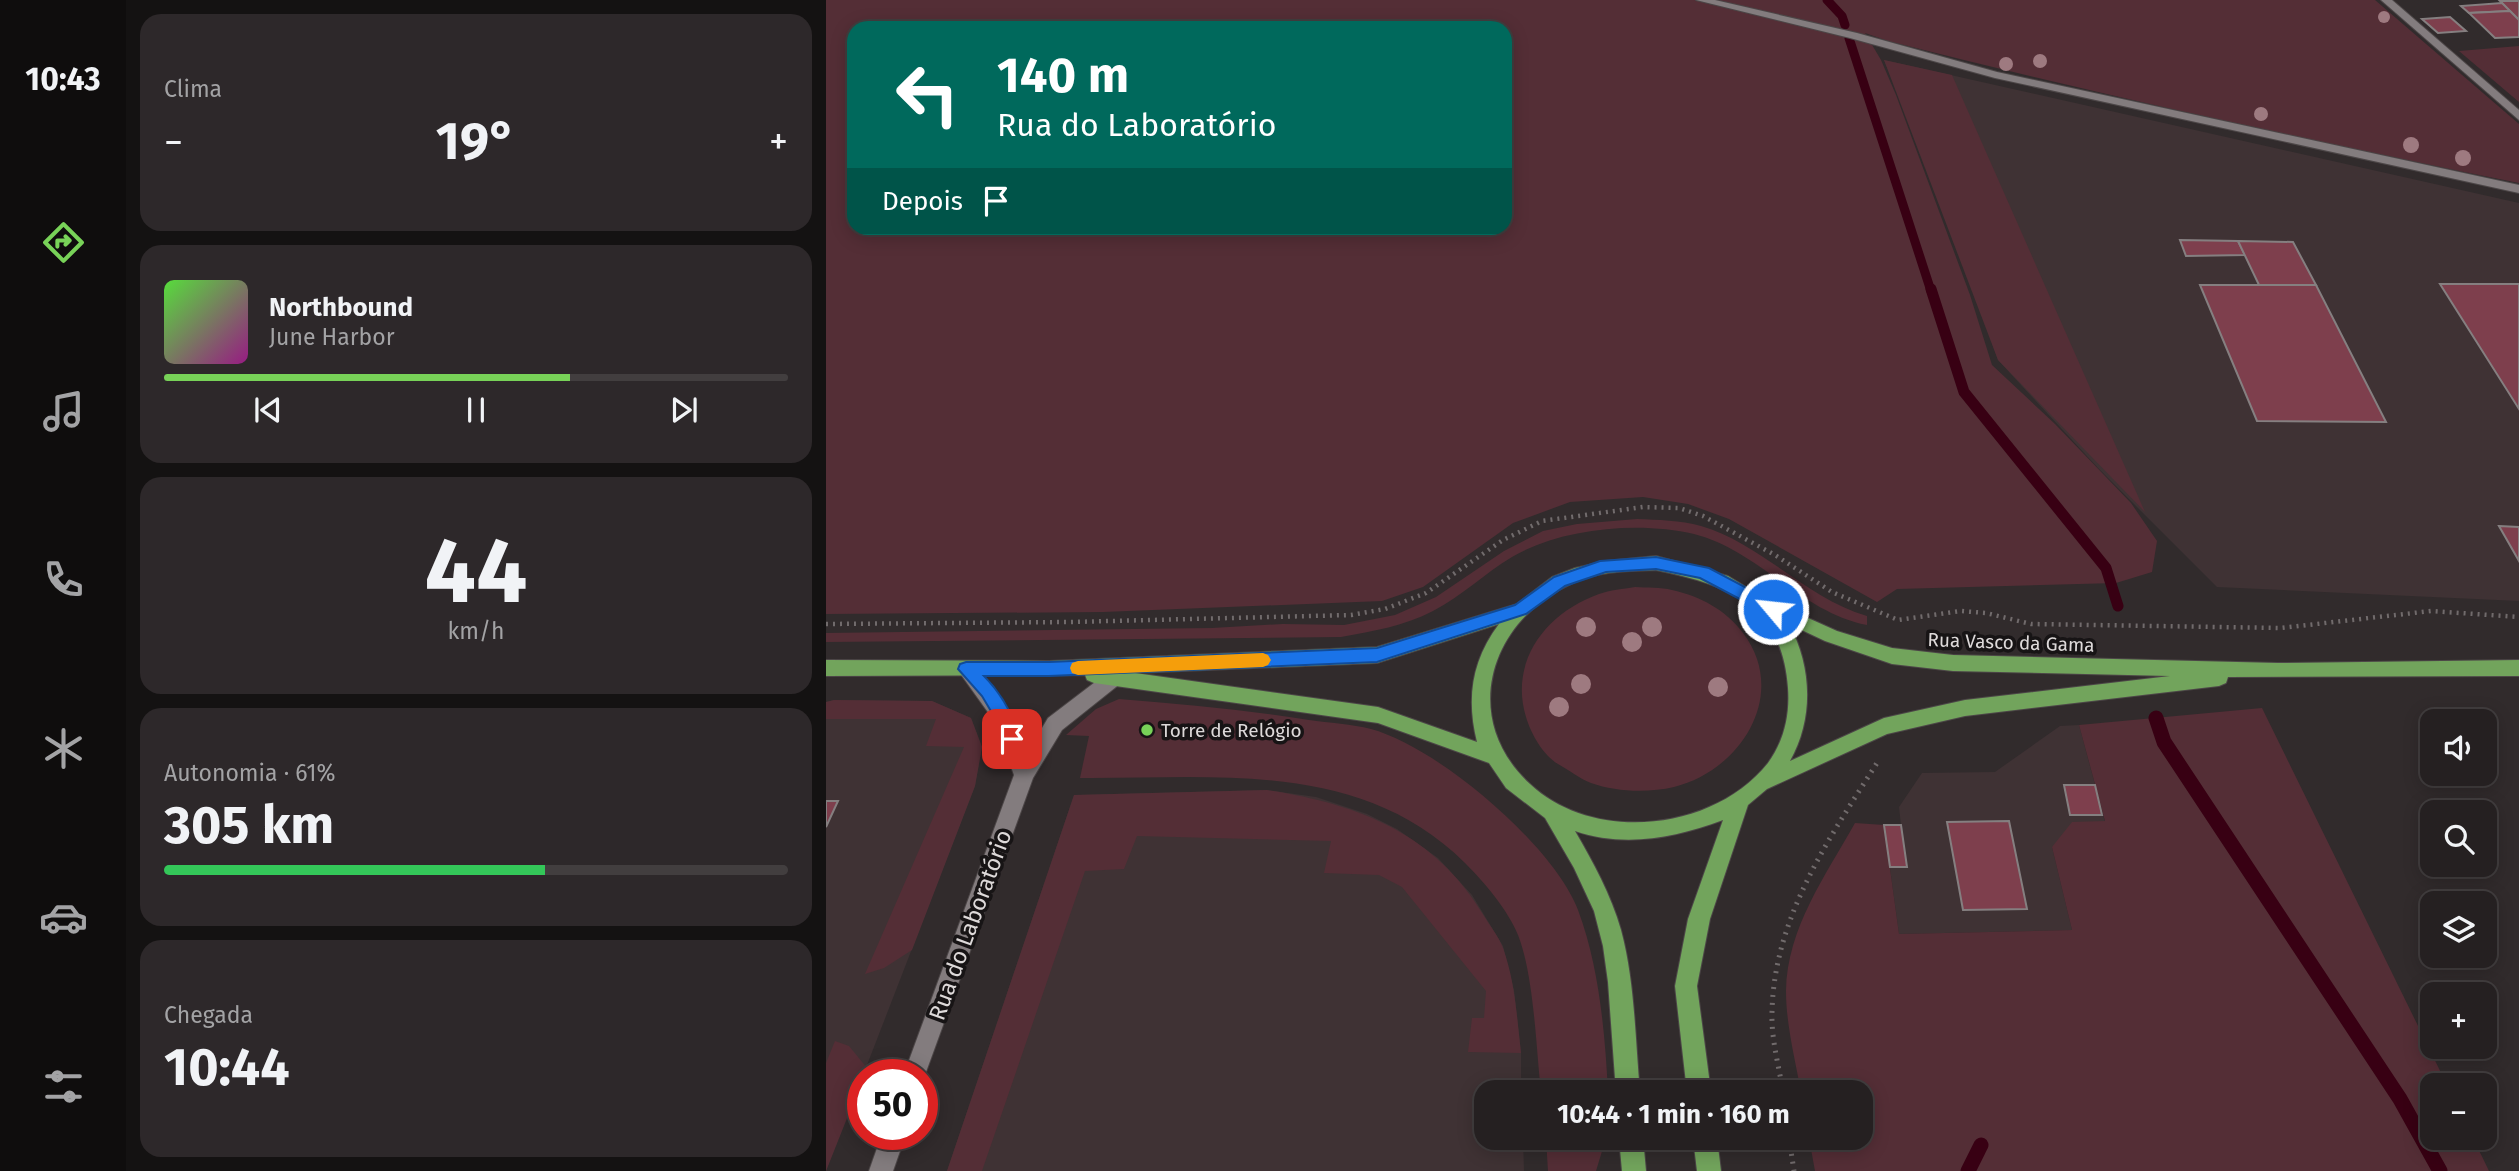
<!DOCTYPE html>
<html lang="pt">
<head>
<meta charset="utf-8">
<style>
  :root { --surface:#252021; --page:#2d282a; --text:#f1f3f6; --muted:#a3a3a5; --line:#423e3f; --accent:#78d258 }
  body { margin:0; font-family:"Fira Sans",sans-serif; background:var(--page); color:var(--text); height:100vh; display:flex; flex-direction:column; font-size:26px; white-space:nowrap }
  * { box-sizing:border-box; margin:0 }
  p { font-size:23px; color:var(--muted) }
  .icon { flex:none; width:38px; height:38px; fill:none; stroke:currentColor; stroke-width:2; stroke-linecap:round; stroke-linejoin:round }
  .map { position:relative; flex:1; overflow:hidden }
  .sheet { display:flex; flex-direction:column; gap:14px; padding:14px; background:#141212; width:700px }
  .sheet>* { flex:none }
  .banner { position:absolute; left:21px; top:21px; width:665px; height:214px; border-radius:21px; box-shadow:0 4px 18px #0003,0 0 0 2px var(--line); background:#00695c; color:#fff; overflow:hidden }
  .buttons { position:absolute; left:1594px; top:709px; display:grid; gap:14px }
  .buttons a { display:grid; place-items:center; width:77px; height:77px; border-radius:14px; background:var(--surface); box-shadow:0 4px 18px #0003,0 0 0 2px var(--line); font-size:35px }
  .speed { position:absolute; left:21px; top:1059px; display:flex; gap:14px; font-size:35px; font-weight:700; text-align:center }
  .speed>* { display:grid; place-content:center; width:91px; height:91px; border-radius:50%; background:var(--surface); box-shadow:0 4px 18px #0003,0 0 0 2px var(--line); line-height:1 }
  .speed .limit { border:10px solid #d22; background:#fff; color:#111 }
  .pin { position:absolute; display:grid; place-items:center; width:60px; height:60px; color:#fff; margin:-30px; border-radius:14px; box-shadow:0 4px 10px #0006 }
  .me { position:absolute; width:77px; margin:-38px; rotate:298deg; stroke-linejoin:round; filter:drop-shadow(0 0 5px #0008) }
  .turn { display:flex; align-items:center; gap:24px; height:147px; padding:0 35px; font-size:32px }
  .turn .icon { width:91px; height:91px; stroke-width:2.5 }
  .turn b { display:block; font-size:49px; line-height:60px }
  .then { display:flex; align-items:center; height:66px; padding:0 35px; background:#0003; gap:14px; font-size:26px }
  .big { font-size:52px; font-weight:700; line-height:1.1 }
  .sheet .tile { flex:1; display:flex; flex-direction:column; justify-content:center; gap:10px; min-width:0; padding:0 24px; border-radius:21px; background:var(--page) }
  .sheet .dial { align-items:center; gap:0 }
  .dial b { font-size:91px; line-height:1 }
  .song { display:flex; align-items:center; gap:21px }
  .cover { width:84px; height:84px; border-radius:10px; background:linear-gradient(135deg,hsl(110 70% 55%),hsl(310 70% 35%)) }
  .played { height:7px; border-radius:4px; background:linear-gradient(90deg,var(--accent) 65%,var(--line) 65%) }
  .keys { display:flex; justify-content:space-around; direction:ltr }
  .heat { display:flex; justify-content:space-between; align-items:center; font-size:38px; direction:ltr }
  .charge { height:10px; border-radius:5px; background:linear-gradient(90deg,#34c759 61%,var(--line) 0) }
  .trip { position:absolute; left:648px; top:1080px; width:399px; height:70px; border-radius:21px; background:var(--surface); box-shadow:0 4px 18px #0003,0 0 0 2px var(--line); font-weight:700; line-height:70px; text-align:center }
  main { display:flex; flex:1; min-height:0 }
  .tab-bar { display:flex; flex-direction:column; width:126px; justify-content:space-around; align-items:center; background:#0f0d0d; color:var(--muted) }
  .tab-bar .icon { width:49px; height:49px }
  .tab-bar .selected { color:var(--accent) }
  .tab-bar b { font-size:32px; color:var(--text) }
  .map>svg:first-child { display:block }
  .built { fill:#3f3234 }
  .green { fill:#542e36; fill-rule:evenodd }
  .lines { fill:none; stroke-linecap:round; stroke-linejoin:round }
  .stream-far2 { stroke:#380013; stroke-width:9 }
  .stream-far1 { stroke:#380013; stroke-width:11 }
  .stream { stroke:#380013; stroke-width:15 }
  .building { fill:#7e3f4d; stroke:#857f80; stroke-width:2 }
  .minor-casing { stroke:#4c4647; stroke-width:2 }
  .major-casing { stroke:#4c4647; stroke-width:2 }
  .path-far1 { stroke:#716b6c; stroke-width:4.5; stroke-dasharray:2 5; stroke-linecap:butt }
  .path { stroke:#716b6c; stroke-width:5; stroke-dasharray:2 6; stroke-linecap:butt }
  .minor { fill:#837c7e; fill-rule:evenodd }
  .major { fill:#72a45c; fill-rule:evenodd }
  .tree { fill:#9e7a80 }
  .route { fill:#1a73e8; stroke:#114b97; stroke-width:2 }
  .slow { fill:#f59e0b }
  .poi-dot { fill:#78d258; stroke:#171415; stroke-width:2.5 }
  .labels { text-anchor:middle; stroke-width:7; stroke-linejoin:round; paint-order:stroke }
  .street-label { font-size:19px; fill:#ddd9d9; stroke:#171415 }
  .poi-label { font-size:19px; fill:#ddd9d9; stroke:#171415; text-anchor:start }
  .near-street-label { font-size:23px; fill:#ddd9d9; stroke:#171415 }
</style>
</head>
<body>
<main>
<nav class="tab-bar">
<b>10:43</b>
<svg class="icon selected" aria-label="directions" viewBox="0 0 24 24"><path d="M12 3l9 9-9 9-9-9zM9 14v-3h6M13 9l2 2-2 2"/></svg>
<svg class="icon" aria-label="music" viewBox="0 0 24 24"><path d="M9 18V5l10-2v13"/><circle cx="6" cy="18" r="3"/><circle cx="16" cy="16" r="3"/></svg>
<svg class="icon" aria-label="phone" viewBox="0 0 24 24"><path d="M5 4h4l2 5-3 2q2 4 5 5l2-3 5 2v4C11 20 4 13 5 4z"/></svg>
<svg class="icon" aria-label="climate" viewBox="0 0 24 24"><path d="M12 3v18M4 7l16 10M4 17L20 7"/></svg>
<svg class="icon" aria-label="car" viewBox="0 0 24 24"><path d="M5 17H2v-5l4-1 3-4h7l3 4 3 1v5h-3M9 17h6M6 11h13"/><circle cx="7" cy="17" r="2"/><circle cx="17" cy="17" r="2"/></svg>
<svg class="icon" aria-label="filters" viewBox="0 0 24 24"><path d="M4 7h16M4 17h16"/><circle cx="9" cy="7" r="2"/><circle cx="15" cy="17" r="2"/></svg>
</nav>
<section class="sheet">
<div class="tile"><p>Clima</p>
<div class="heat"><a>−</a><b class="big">19°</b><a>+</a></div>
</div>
<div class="tile">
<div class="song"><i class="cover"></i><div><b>Northbound</b><p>June Harbor</p></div></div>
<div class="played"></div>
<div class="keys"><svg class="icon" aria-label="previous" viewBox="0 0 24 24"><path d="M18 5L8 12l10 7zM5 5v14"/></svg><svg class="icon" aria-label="pause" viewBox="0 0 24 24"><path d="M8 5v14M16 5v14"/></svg><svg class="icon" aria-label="next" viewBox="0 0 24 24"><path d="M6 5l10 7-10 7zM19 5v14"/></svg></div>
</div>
<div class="tile dial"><b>44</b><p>km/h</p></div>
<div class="tile"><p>Autonomia · 61%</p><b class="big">305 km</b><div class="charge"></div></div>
<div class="tile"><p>Chegada</p><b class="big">10:44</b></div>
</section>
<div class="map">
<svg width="1693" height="1171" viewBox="0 0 1693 1171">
  <rect width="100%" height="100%" fill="#312b2c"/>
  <!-- built -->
  <g class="built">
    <polygon points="1058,60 1693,203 1693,601 1391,587 1272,468 1172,360 1107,178"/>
    <polygon points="8,700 106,701 145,718 156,747 149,786 0,1171 0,702"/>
    <polygon points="1253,725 1279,822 1226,847 1246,930 1073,934 1058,825 1075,825 1073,807 1096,773 1169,772 1234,726"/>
    <polygon points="441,790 490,797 541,814 571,829 612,858 646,895 677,946 688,990 695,1053 695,1092 660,1092 660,1138 697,1138 698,1171 121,1171 248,795"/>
  </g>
  <!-- green -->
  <g class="green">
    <path d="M 0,0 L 1549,0 L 1693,124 L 1693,183 C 1481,140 1271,94 1062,41 L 1039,33 L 1055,60 L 1070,95 L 1144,295 L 1166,365 L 1229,424 L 1305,503 L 1331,541 L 1326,572 L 1290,583 L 1071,589 L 1051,602 L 903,519 L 862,504 L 817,497 L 744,502 L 687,523 L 597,587 L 556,601 L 277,612 L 0,614 ZM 28,28 L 679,28 L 679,228 L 28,228 Z"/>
    <polygon points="1693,46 1693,102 1633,51"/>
    <polygon points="1058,60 1126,75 1319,512 1172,360"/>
    <path d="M 811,519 C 832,520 854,520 875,526 C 936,544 980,598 1041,616 L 1041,625 C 975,612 932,550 868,534 C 813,521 735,528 686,557 C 659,573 636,596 607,611 C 578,626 548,631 515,637 L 0,642 L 0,633 L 386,628 L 457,624 L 518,625 L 569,615 L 610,597 L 678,551 L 717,531 L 751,524 Z"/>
    <path d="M 809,587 C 821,588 835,587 846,590 C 874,596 900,610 917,633 C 963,693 916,770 848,787 C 822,793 790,792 765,783 C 754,779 743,770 732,764 C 717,755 705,734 700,717 C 683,661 720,613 773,594 C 784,590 797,589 809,587 Z"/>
    <path d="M 293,699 C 357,704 420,710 483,720 C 503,723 526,724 545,729 C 612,747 728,846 752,910 C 773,966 779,1032 782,1092 L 715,1092 C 710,1047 708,976 692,935 C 682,910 658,882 639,863 C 534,759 389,779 254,778 L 263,736 L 240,735 L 270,709 Z"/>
    <polygon points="8,700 106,701 145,718 156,747 149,786 86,950 58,968 39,974 138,747 100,746 110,719 0,719 0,702"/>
    <path d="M 1436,708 L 1621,1085 L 1606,1085 L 1606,1138 L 1647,1138 L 1663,1171 L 989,1171 L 983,1138 L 1034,1138 L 1034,1092 L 975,1092 C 969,1059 960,1024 960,991 C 961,928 1000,875 1029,823 L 1058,825 L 1073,934 L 1246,930 L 1226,847 L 1246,822 L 1279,821 L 1253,725 Z"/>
    <path d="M 441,790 C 532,804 609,833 658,916 C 664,926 673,937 677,948 C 689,981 691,1018 695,1053 L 642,1052 L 646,1018 L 658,1018 L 660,991 L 576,887 L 553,875 L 498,873 L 505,841 L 311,836 L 298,869 L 259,871 L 156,1171 L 121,1171 L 248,795 Z"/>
    <polygon points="9,1041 23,1046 41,1068 0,1171 0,1063"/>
    <polygon points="720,1138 780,1138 770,1171 722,1171"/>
  </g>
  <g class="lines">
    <!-- stream-far2 -->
    <g class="stream-far2">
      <polyline points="1001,0 1016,16 1019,25"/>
      <polyline points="1023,38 1105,291"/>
    </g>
    <!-- stream-far1 -->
    <polyline class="stream-far1" points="1105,289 1138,392 1280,568 1292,606"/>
    <!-- stream -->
    <g class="stream">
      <polyline points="1330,718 1338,742 1574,1099 1614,1171"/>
      <polyline points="1142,1171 1155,1145"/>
    </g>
  </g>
  <!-- building -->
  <g class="building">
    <polygon points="1674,1 1693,1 1693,18 1691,18"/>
    <polygon points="1676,3 1684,11 1643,13 1635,6"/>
    <polygon points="1684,11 1693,20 1693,37 1669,38 1643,13"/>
    <polygon points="1624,17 1640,31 1612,33 1596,19"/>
    <polygon points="1354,240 1412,241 1419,255 1360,256"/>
    <polygon points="1412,241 1467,242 1490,285 1433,285"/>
    <polygon points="1614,284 1693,284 1693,409"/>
    <polygon points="1374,285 1490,285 1560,422 1431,421"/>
    <polygon points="1673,526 1693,527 1693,561"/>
    <polygon points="1238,785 1269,785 1276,815 1244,815"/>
    <polygon points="0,801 12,801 0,827"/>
    <polygon points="1183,821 1201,909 1137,910 1121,822"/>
    <polygon points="1058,825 1075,825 1081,867 1064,867"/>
  </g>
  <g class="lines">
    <!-- minor casing -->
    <g class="minor-casing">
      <g id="minor">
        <polygon points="870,0 889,0 1031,33 1171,72 1693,185 1693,193 1169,78 1024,38"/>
        <polygon points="1555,0 1566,0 1693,110 1693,120"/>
        <polygon points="140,661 147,664 176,701 201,753 222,718 281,673 288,670 295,673 297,678 295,683 236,730 207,778 96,1083 96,1074 78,1074 188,775 169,722 131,669 133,664"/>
        <polygon points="56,1134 80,1134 67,1171 43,1171"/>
      </g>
    </g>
    <!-- major casing -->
    <g class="major-casing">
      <g id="major">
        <path d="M 830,556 L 902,576 L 940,599 L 1011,631 L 1066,648 L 1127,655 L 1452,663 L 1693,660 L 1693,676 L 1402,677 L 1400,683 L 1393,686 L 1139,716 L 1061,734 L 941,789 L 922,805 L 884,919 L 871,986 L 885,1092 L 861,1092 L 849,986 L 862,919 L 897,820 C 848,838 799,848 749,831 C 767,862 785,895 795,930 C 809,982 809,1038 814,1092 L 790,1092 L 782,982 L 777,946 L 768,911 L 748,868 L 719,818 L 680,788 L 663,763 L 552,723 L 268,683 L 261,680 L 259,675 L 0,676 L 0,660 L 223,661 L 551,647 L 691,604 L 726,577 L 749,568 L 780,561 ZM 830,570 C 903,585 956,605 962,688 C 964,715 958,741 942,763 C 888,831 768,844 704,784 C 633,719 663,620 747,583 C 772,571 802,571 830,570 ZM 673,624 C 646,660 640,698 651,742 L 552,707 L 309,673 L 551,663 ZM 963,624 L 999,641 L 1066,664 L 1127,671 L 1344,676 L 1139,700 L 1058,718 L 964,761 C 988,718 986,667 963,624 Z"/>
        <polygon points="793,1138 817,1138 820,1171 796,1171"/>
        <polygon points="867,1138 891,1138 895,1171 871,1171"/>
      </g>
    </g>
    <!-- path-far1 -->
    <polyline class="path-far1" points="0,624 244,622 525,615 559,609 600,593 677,540 716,521 817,507 853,508 877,516 949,555 1006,592 1072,620 1135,611 1160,613 1205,624 1455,628 1605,611 1693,617"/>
    <!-- path -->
    <g class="path">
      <path d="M 957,1092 C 953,1066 945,1039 946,1012 C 948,918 1002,840 1051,763"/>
      <polyline points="963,1138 968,1171"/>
    </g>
    <!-- minor -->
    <use href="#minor" class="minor"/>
    <!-- major -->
    <use href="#major" class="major"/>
  </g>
  <!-- trees -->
  <g class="tree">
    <circle cx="1558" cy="17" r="6"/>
    <circle cx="1214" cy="61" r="7"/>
    <circle cx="1180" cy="64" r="7"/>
    <circle cx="1435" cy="114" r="7"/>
    <circle cx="1585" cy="145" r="8"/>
    <circle cx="1637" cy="158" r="8"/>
    <circle cx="760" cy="627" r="10"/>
    <circle cx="826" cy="627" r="10"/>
    <circle cx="806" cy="642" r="10"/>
    <circle cx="755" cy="684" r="10"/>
    <circle cx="892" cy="687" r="10"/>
    <circle cx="733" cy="707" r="10"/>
  </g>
  <!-- route -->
  <path class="route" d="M 830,557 L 883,568 L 953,605 L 955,609 L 947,616 L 942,614 L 874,578 L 830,569 L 780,572 L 739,586 L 700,614 L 551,662 L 223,676 L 158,676 C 176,694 187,715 195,739 L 192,745 L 186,747 L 180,745 L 172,723 L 156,696 L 132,669 L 134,664 L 140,662 L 223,662 L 551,648 L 689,605 L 728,577 L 774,561 Z"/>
  <!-- slow -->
  <polygon class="slow" points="437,653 442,655 445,660 442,665 437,667 252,675 246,673 244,668 246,663 252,661"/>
  <!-- markers -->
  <circle class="poi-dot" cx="321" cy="730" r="7"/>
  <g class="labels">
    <!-- street labels -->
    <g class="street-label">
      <text transform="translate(1185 642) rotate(2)" y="7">Rua Vasco da Gama</text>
    </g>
    <!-- poi labels -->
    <g class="poi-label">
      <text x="335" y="737">Torre de Relógio</text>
    </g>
    <!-- near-street labels -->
    <g class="near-street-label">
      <text transform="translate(144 925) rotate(-70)" y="8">Rua do Laboratório</text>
    </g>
  </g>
</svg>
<div class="buttons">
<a><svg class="icon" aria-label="sound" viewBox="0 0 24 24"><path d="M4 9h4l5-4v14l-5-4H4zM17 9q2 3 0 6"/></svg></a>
<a><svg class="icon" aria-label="search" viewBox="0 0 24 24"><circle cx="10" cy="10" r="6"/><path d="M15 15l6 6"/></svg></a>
<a><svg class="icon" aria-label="layers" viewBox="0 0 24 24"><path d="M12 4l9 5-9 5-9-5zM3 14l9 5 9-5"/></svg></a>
<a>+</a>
<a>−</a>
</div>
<div class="speed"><div class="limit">50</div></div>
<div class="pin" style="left:186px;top:739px;background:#d93025"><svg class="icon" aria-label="arrive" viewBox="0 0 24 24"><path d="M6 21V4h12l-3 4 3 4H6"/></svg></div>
<svg class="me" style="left:947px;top:609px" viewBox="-20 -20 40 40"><circle r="17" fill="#1a73e8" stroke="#fff" stroke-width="3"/><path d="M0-11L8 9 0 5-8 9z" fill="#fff"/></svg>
<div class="trip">10:44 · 1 min · 160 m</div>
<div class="banner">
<div class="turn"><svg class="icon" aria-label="left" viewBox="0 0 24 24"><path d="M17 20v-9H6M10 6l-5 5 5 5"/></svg><div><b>140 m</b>Rua do Laboratório</div></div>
<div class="then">Depois<svg class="icon" aria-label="arrive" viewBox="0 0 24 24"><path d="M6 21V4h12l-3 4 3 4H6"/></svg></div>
</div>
</div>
</main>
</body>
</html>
